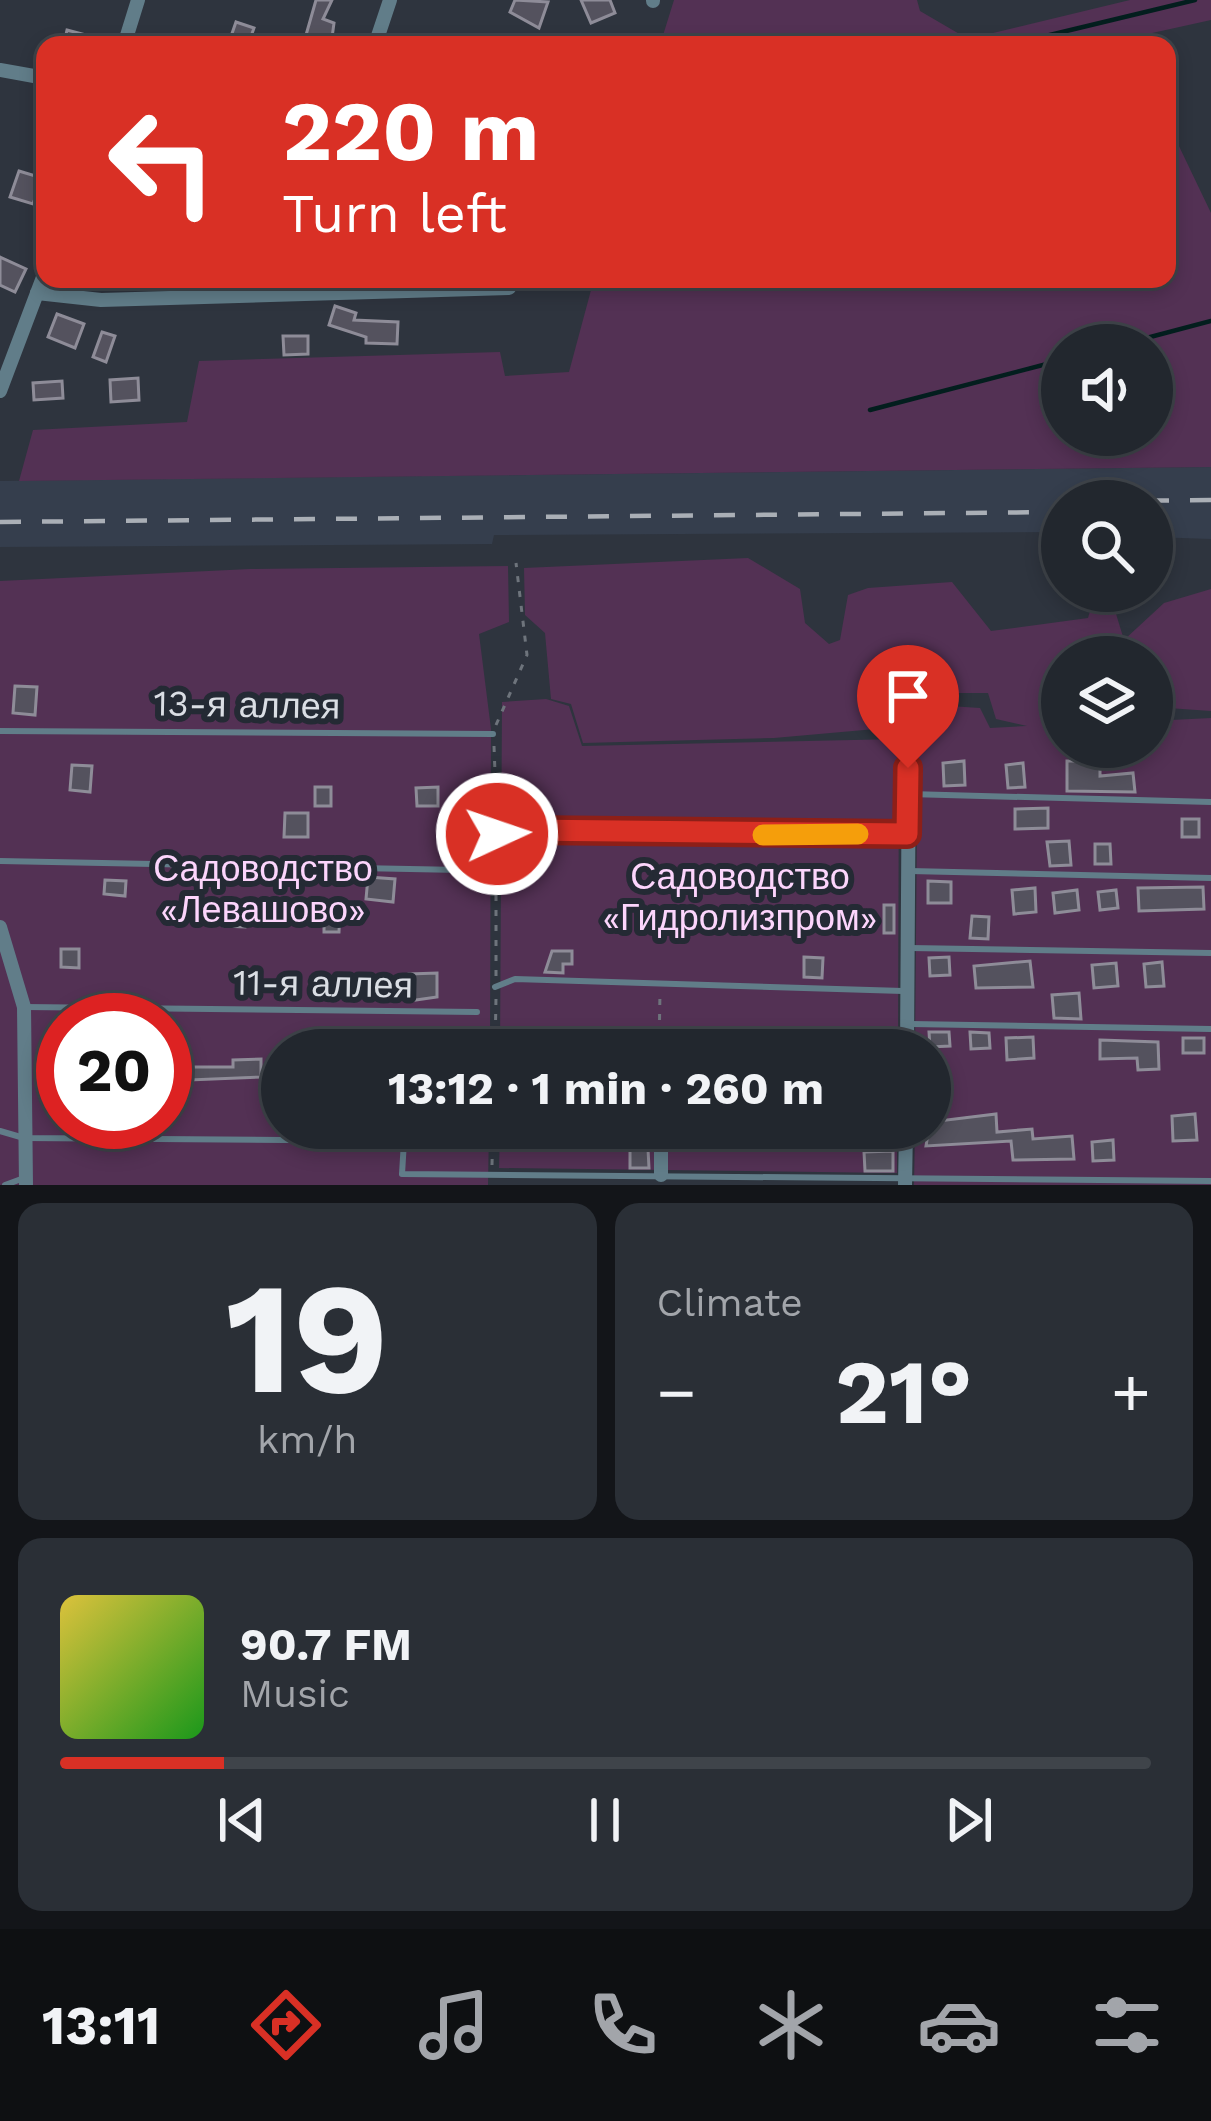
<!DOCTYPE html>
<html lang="en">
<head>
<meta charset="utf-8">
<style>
  :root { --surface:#22272e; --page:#2a2f36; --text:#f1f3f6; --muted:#a2a5aa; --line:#3f444a; --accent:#d93025 }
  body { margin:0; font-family:"Work Sans",sans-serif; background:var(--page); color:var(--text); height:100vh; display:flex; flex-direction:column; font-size:45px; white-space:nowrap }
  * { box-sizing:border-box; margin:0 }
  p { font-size:39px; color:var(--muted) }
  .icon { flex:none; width:66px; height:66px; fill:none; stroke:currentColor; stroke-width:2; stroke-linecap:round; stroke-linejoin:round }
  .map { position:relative; height:1185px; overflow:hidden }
  .side { display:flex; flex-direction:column; gap:18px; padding:18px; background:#131519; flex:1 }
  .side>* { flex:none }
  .banner { position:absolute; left:36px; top:36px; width:1140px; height:252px; border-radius:24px; box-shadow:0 6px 18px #0003,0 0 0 3px var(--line); background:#d93025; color:#fff; overflow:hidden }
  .fabs { position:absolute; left:1041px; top:324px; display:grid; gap:24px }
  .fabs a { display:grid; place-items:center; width:132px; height:132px; border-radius:50%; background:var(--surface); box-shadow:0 6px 18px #0003,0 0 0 3px var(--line); font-size:60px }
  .speed { position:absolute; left:36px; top:993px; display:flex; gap:24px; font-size:60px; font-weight:700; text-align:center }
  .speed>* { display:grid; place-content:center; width:156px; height:156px; border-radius:50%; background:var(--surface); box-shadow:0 6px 18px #0003,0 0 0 3px var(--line); line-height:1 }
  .speed .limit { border:18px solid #d22; background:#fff; color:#111 }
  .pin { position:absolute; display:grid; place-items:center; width:102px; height:102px; color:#fff; margin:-123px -51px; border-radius:50% 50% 50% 0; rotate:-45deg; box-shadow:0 0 12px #0007 }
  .pin .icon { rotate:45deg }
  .me { position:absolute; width:132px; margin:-66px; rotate:87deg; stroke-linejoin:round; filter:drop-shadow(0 0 9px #0008) }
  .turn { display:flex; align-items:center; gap:42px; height:252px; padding:0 48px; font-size:54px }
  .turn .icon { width:156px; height:156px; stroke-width:2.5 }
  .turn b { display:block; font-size:84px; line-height:102px }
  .big { font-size:90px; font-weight:700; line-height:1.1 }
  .side .tile { flex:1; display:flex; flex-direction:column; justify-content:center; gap:18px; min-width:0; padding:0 42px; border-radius:24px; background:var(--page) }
  .side .dial { align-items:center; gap:0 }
  .dial b { font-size:156px; line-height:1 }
  .song { display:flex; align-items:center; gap:36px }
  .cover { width:144px; height:144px; border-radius:18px; background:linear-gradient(135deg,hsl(50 70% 55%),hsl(120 70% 35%)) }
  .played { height:12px; border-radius:6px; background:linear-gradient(90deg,var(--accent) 15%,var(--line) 15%) }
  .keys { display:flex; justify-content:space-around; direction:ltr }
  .heat { display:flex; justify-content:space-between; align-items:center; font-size:66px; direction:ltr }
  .side .tiles { flex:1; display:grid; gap:18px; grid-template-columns:1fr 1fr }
  .tile:last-child { grid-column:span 2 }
  .trip { position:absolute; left:261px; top:1029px; width:690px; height:120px; border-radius:60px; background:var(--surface); box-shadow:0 6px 18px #0003,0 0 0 3px var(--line); font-weight:700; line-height:120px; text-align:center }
  .tabs { display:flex; height:192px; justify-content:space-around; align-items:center; background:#0e1012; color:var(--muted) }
  .tabs .icon { width:84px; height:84px }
  .tabs .selected { color:var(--accent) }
  .tabs b { font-size:54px; color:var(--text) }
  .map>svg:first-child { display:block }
  .built { fill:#353e4d }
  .green { fill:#533154; fill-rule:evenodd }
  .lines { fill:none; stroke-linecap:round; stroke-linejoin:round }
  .stream { stroke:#031e1e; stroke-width:4.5 }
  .building { fill:#54525e; stroke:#8e8c98; stroke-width:3 }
  .path { stroke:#6e747c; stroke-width:3; stroke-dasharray:6 9; stroke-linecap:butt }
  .service { stroke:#617d89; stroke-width:6 }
  .minor { stroke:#617d89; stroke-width:14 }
  .rail { stroke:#aaafb6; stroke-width:4.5; stroke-dasharray:21 21; stroke-linecap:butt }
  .route-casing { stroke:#8d1f18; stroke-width:30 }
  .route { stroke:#d93025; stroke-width:21 }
  .slow { stroke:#f59e0b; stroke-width:21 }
  .labels { text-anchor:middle; stroke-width:12; stroke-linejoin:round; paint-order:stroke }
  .street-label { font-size:36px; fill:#dadee4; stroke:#242a34 }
  .park-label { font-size:36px; fill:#fcd5fc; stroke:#242a34 }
</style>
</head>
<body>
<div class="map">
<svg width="1211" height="1185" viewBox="0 0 1211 1185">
  <rect width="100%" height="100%" fill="#2e343e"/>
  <!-- built -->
  <polygon class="built" points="1211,467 1211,539 1152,537 1152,501 1062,501 1062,532 494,535 492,544 0,547 0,481"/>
  <!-- green -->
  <g class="green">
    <polygon points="674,0 917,0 920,11 968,39 1130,0 1211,0 1211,20 1125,39 1124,45 660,45"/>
    <path d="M 1177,142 L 1211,213 L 1211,467 L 19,481 L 33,430 L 187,422 L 199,361 L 500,352 L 505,376 L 569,372 L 594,279 L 1167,279 L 1167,152 ZM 1152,345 L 1152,435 L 1062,435 L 1062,345 Z"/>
    <polygon points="748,558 800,589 805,623 829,644 840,640 848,595 868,588 952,582 991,631 1088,618 1093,601 1075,591 1109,591 1124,640 1164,603 1211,589 1211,711 1168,708 1152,714 1152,657 1062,657 1062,719 1048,725 1062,725 1062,747 1152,747 1152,721 1211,718 1211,1185 914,1185 915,1128 930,1128 930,1050 915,1050 918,704 980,708 990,728 1027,726 996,719 988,693 905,693 898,727 774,738 583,743 571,704 551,699 545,633 525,615 524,568"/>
    <path d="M 508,566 L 509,622 L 479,634 L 491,729 L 490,1050 L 282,1050 L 282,1128 L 489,1128 L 488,1185 L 0,1185 L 0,581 L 250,569 ZM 63,1020 L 165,1020 L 165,1122 L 63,1122 Z"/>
    <polygon points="546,699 569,706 582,746 899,739 898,1050 500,1050 502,702"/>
    <polygon points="500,1128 897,1128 897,1173 499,1168"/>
  </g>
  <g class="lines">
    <!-- stream -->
    <g class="stream">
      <polyline points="1008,45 1195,0"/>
      <polyline points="1120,345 1211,321"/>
      <polyline points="870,410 1062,360"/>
    </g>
  </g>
  <!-- building -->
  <g class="building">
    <polygon points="316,0 332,0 323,19 334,23 331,45 304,42"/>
    <polygon points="515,0 548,2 539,28 510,12"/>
    <polygon points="581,0 610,0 615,13 591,23"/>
    <polygon points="236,22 254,28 248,45 228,45"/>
    <polygon points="67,30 112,42 112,45 64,43"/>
    <polygon points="19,171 42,178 33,204 10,197"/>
    <polygon points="0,257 26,269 15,292 0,285"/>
    <polygon points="335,306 356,313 354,320 398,322 397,344 366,343 366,337 329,325"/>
    <polygon points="57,314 84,324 75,348 48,337"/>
    <polygon points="102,332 115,336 106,362 93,357"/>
    <polygon points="283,336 308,336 308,354 284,355"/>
    <polygon points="138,378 139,400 111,402 110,380"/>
    <polygon points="62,381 63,398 34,400 33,383"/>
    <polygon points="15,686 37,687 35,715 13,713"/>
    <polygon points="964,761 965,785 944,786 943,763"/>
    <polygon points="1067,761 1100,761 1100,776 1133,773 1135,792 1067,791"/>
    <polygon points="1023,763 1025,787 1008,788 1006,765"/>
    <polygon points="72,765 92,766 90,792 70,790"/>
    <rect x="315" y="787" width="16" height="19"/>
    <polygon points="438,787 438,806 417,806 416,788"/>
    <polygon points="1048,808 1048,828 1015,829 1015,809"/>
    <polygon points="285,813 308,813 308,837 284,837"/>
    <rect x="1182" y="819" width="17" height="18"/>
    <polygon points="1069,841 1071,865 1050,866 1047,842"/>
    <polygon points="1095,844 1110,844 1111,864 1095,864"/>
    <polygon points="368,877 395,879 393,902 366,899"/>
    <polygon points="105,880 126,881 125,896 104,894"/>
    <polygon points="928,881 951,882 951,903 928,903"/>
    <polygon points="1203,887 1204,909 1139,911 1138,888"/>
    <polygon points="1035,888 1036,912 1014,914 1012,890"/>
    <polygon points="1077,890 1079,910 1055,913 1053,893"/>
    <polygon points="1116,890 1118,908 1100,910 1098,892"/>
    <rect x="884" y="905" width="10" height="28"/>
    <polygon points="324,907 340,907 339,932 324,932"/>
    <polygon points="225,910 246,911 245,927 224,926"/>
    <polygon points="972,916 989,917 988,939 970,938"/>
    <polygon points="61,949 79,949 79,968 61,967"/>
    <polygon points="552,951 572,951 572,964 563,964 563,973 545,972"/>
    <polygon points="804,957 823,958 822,978 804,977"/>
    <polygon points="949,957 950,975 930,976 929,958"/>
    <polygon points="1030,961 1033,987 976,988 974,966"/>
    <polygon points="1162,962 1164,986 1146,987 1144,964"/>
    <polygon points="1116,963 1118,986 1094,988 1092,965"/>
    <polygon points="437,973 437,997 409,1001 409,974"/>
    <polygon points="1079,993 1081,1019 1054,1018 1052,995"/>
    <polygon points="929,1032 949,1032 950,1046 930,1047"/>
    <polygon points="970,1032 989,1033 990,1048 971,1049"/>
    <polygon points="1033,1037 1034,1058 1007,1060 1006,1038"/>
    <rect x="1183" y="1038" width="21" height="15"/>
    <polygon points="1100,1040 1158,1042 1159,1069 1138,1070 1137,1058 1100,1059"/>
    <polygon points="261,1059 261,1077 165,1081 165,1067 233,1067 233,1060"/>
    <polygon points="996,1114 997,1132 1032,1129 1033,1139 1072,1136 1074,1159 1013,1160 1011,1141 926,1146 930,1122"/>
    <polygon points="1195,1114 1197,1140 1173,1141 1172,1116"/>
    <rect x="582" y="1128" width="40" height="15"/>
    <polygon points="1113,1140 1114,1160 1093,1161 1092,1142"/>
    <polygon points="648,1149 649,1168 630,1168 630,1150"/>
    <polygon points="893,1151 893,1171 865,1171 864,1152"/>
  </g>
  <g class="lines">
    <!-- path -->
    <g class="path">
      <polyline points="520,288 572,287"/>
      <polyline points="496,725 527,655 516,563"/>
      <polyline points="494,746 497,826"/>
      <polyline points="496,976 496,878"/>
      <polyline points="495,1050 496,998"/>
      <polyline points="659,1050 660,992"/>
      <polyline points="492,1165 493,1128"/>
    </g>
    <!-- service -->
    <g class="service">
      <polyline points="0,731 493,734"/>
      <polyline points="909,794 1211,802"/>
      <polyline points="497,834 524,830 907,834"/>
      <polyline points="0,861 461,870 496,866"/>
      <polyline points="910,871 1211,878"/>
      <polyline points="910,948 1211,953"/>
      <polyline points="495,987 515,979 903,991"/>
      <polyline points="25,1007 477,1012"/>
      <polyline points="911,1024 1211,1029"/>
      <polyline points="0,1131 24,1138 404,1141 402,1174 1211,1181"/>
      <polyline points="5,1185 24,1178"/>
    </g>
    <!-- minor -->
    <g class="minor">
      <polyline points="653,0 653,1"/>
      <polyline points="124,45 138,0"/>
      <polyline points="375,45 390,0"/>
      <polyline points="0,70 45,78"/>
      <polyline points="37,293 101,300 509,288"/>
      <polyline points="0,391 45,272"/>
      <polyline points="0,927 24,1007 26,1185"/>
      <polyline points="907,1050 909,742"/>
      <polyline points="661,1148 661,1175"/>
      <polyline points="905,1185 906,1128"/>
    </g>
    <!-- rail -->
    <g class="rail">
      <polyline points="1106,501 1211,500"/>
      <polyline points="0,522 1062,512"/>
    </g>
  </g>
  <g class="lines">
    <!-- route casing -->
    <g class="route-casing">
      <polyline id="route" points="497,834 524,830 907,834 908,768"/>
    </g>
    <!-- route -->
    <use href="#route" class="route"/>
    <!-- slow -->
    <polyline class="slow" points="763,835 858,834"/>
  </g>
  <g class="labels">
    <!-- street labels -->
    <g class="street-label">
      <text transform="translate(247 704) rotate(1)" y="13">13-я аллея</text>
      <text transform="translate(323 983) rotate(1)" y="13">11-я аллея</text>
    </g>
    <!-- park labels -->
    <g class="park-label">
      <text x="263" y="881">Садоводство<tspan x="263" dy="41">«Левашово»</tspan></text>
      <text x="740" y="889">Садоводство<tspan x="740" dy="41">«Гидролизпром»</tspan></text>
    </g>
  </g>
</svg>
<div class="fabs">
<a><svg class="icon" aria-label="sound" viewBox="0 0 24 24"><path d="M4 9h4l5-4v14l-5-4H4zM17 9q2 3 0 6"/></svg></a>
<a><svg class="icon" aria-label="search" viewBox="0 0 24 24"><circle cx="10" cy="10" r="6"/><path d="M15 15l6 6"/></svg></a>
<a><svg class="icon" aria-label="layers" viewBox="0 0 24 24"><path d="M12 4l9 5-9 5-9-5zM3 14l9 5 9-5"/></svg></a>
</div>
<div class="speed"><div class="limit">20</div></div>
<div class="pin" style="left:908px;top:768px;background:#d93025"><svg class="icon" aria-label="arrive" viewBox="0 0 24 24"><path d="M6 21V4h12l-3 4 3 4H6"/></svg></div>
<svg class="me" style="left:497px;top:834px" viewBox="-20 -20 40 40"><circle r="17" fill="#d93025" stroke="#fff" stroke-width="3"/><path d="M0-11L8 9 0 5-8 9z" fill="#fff"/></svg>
<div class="trip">13:12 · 1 min · 260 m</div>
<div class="banner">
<div class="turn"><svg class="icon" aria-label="left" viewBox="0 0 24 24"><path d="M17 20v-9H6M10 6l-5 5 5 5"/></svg><div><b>220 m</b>Turn left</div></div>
</div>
</div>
<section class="side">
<div class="tiles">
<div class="tile dial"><b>19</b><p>km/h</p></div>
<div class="tile"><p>Climate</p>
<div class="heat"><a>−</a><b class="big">21°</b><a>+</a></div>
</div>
<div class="tile">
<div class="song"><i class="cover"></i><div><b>90.7 FM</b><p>Music</p></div></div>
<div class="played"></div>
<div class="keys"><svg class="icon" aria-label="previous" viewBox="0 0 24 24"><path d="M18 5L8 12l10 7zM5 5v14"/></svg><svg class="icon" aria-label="pause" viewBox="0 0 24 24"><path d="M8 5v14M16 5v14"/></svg><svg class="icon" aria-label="next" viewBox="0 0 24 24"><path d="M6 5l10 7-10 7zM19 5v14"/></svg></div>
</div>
</div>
</section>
<nav class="tabs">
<b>13:11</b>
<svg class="icon selected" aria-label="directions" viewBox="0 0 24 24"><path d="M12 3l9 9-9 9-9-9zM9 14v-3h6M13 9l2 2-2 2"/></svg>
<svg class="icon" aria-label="music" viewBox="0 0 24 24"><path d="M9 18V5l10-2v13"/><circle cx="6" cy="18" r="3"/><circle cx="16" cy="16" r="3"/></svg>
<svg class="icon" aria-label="phone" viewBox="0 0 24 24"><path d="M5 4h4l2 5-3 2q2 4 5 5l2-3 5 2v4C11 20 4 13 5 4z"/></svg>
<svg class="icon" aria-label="climate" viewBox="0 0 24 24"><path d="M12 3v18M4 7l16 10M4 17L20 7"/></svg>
<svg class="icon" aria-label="car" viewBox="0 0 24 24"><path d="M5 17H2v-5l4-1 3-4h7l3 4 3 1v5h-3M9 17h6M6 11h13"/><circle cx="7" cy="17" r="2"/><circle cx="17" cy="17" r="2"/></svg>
<svg class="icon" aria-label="filters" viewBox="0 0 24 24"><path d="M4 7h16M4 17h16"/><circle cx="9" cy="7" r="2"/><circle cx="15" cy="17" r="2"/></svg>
</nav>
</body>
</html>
